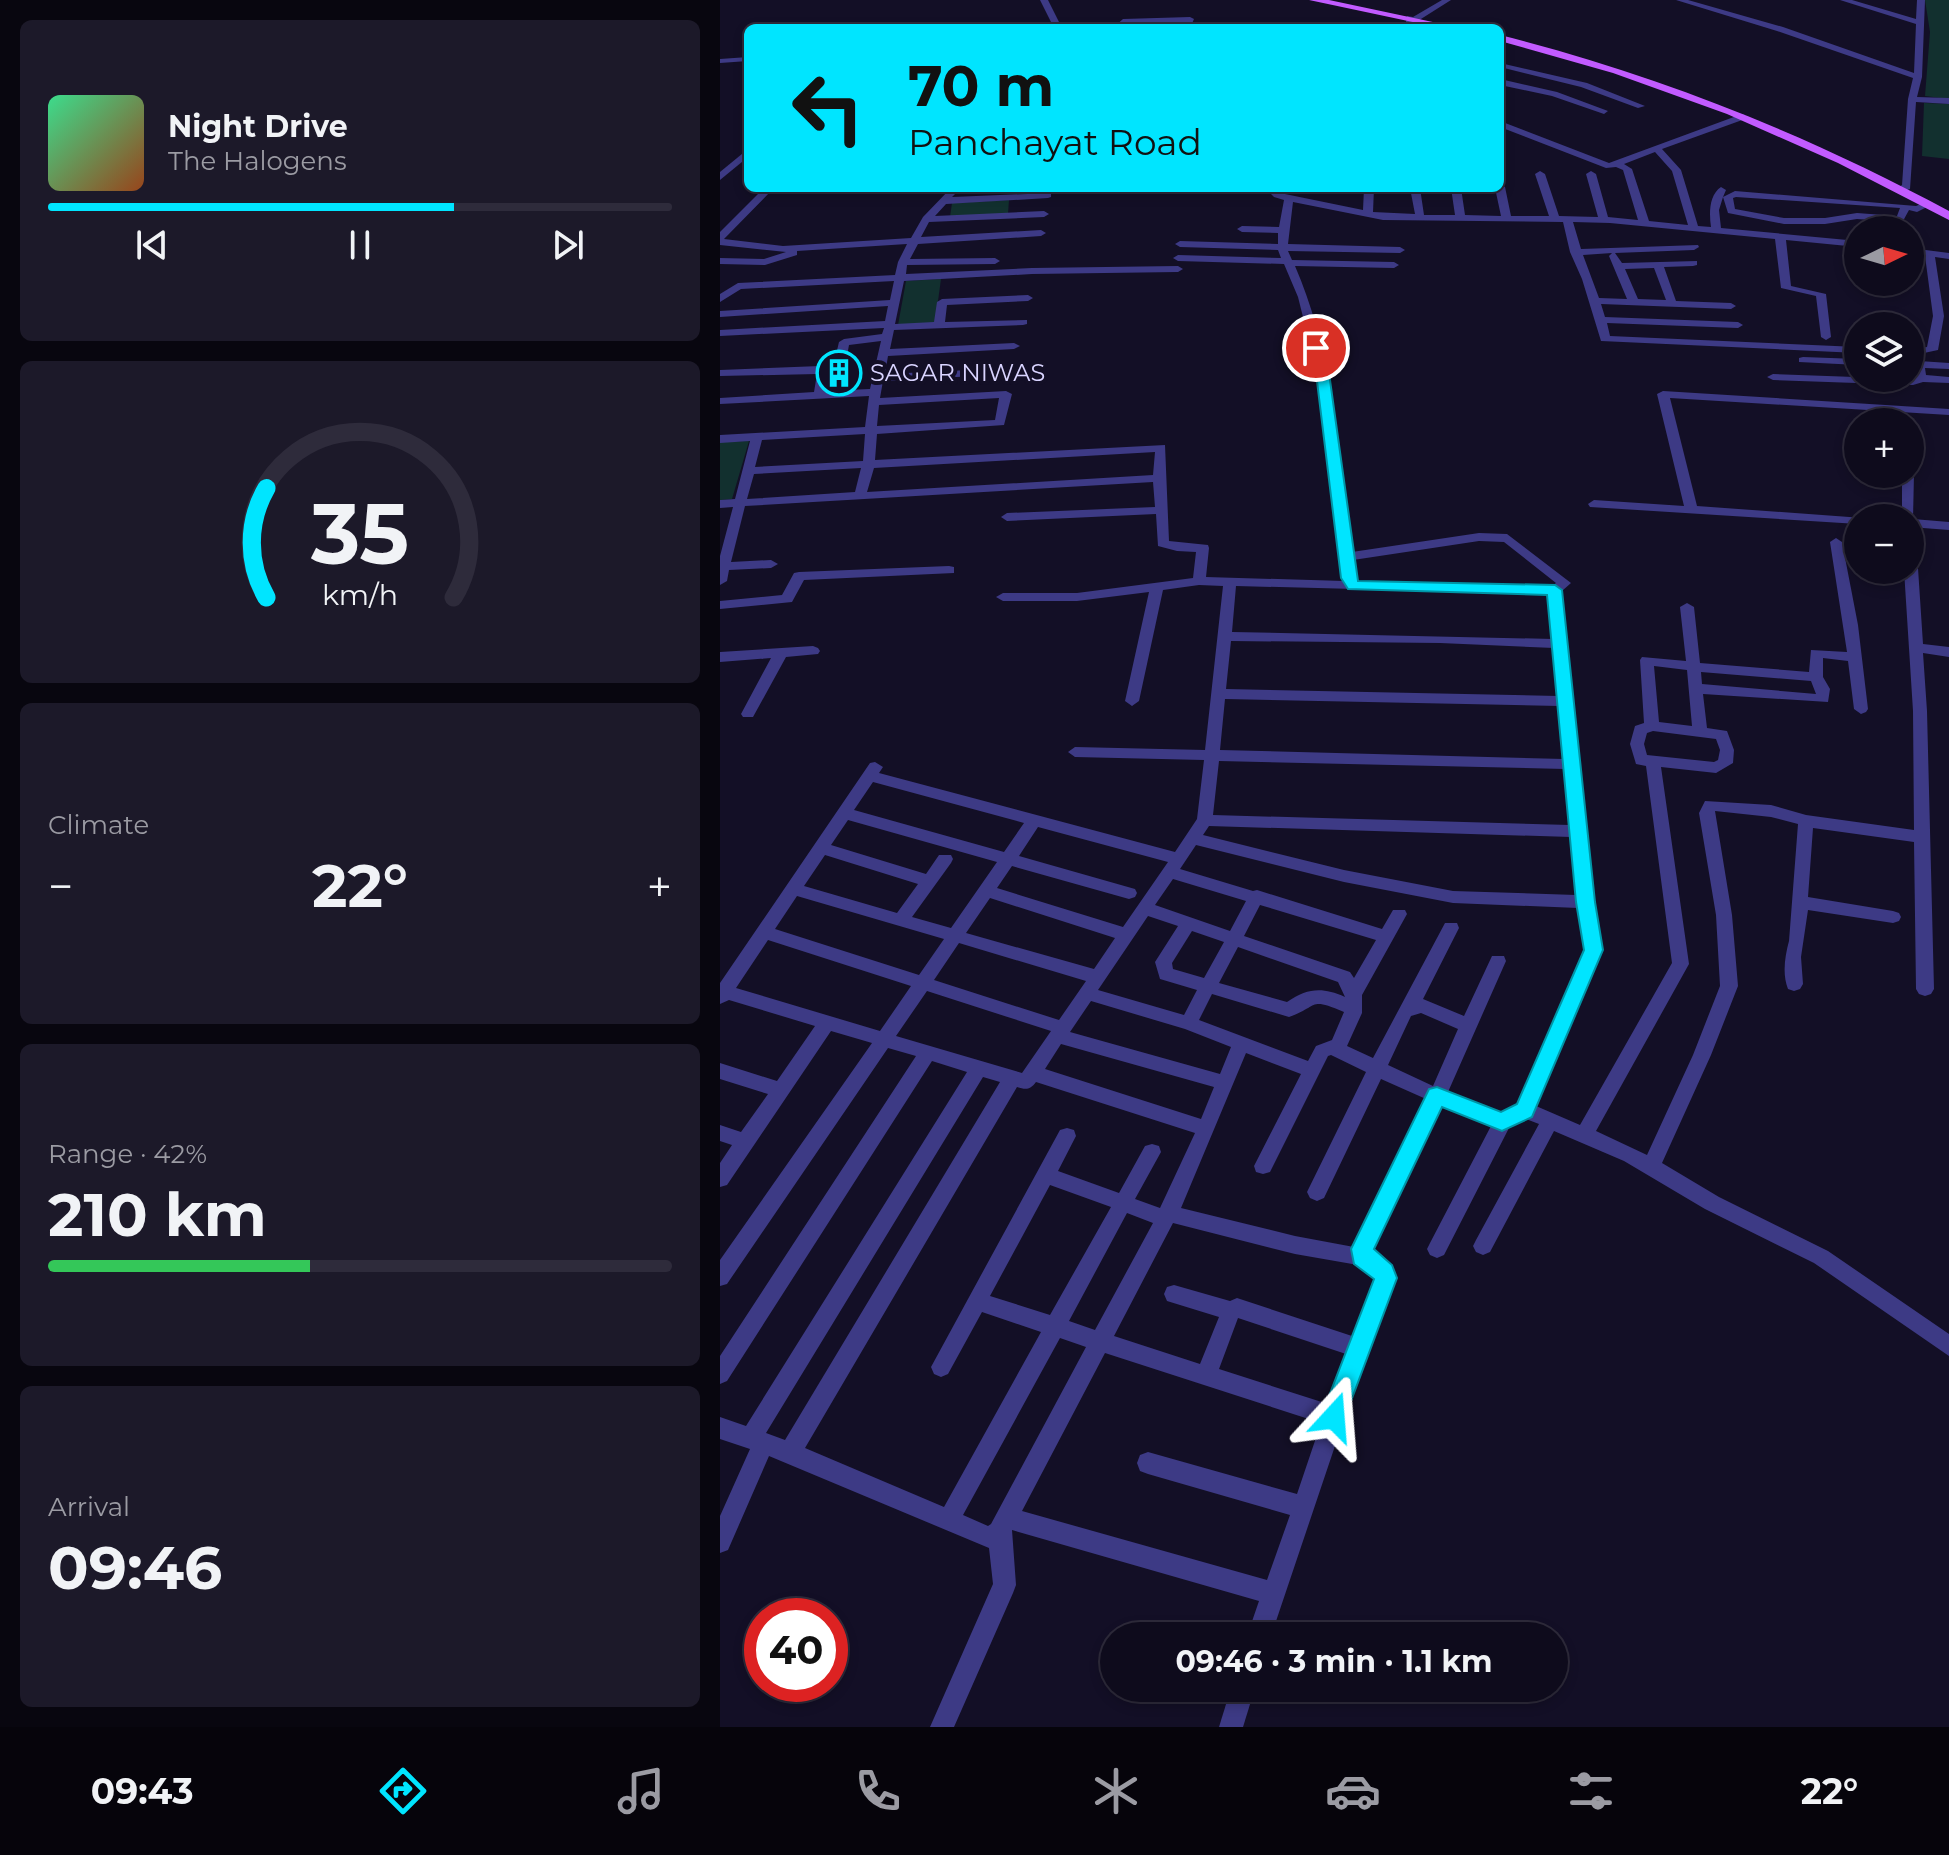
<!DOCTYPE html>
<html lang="en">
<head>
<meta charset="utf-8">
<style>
  :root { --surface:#0e0b1c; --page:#1c1929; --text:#f1f3f6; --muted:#9b9ba3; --line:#2e2b3b; --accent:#00e5ff }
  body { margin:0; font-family:Montserrat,sans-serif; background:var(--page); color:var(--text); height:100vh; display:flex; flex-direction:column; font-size:30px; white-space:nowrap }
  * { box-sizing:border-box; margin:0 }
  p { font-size:26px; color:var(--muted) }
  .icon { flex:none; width:44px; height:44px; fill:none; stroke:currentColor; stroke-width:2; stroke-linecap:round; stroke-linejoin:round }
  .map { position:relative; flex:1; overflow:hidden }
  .sheet { display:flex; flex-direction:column; gap:20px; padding:20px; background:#08060f; width:720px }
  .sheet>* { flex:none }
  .guide { position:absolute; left:24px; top:24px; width:760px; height:168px; border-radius:12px; box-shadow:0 4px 12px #0003,0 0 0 2px var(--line); background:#00e5ff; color:#111; overflow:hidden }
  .needle { width:52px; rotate:85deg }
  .tools { position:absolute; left:1124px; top:216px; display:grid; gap:16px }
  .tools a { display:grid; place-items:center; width:80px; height:80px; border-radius:50%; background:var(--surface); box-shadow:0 4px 12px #0003,0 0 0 2px var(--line); font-size:40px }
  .speed { position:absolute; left:24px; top:1598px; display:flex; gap:16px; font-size:40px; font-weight:700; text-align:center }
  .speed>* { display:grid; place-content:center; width:104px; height:104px; border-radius:50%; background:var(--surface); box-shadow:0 4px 12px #0003,0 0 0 2px var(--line); line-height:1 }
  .speed .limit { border:12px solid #d22; background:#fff; color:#111 }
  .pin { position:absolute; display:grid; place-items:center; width:68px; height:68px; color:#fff; margin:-34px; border:4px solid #fff; border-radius:50%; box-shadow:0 2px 8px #0007 }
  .me { position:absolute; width:88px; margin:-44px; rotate:19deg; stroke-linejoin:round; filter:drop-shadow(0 0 6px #0008) }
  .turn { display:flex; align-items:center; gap:28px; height:168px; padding:0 32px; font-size:36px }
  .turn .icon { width:104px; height:104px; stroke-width:2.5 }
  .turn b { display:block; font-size:56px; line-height:68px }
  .big { font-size:60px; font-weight:700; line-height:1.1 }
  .sheet .card { flex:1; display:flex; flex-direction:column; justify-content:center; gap:12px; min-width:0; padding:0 28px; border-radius:12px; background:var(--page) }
  .sheet .dial { align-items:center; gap:0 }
  .dial svg { height:208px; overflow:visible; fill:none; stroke:var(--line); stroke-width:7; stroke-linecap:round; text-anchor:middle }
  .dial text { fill:var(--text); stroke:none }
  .song { display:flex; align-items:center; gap:24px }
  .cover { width:96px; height:96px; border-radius:12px; background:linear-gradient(135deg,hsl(150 70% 55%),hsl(20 70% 35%)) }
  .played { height:8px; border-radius:4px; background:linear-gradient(90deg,var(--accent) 65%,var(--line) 65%) }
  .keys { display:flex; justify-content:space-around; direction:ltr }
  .heat { display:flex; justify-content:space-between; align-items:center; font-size:44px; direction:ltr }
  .charge { height:12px; border-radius:6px; background:linear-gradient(90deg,#34c759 42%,var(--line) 0) }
  .trip { position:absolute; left:380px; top:1622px; width:468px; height:80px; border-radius:40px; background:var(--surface); box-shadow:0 4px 12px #0003,0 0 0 2px var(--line); font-weight:700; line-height:80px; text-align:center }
  .dock { display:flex; height:128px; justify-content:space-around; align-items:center; background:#06040b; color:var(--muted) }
  .dock .icon { width:56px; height:56px }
  .dock .current { color:var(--accent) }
  .dock b { font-size:36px; color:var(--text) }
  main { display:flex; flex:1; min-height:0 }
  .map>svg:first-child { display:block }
  .green { fill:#12302f }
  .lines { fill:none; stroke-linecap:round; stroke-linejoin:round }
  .minor { fill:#3d3a85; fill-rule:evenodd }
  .major { fill:#c25bff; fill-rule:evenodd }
  .route { fill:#00e5ff; stroke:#0095a6; stroke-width:2 }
  .labels { text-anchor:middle; stroke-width:8; stroke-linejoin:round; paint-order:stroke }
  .far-poi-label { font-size:24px; fill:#d9d4ff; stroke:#130f26; text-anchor:start }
</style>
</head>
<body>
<main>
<section class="sheet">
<div class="card">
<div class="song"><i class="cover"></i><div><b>Night Drive</b><p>The Halogens</p></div></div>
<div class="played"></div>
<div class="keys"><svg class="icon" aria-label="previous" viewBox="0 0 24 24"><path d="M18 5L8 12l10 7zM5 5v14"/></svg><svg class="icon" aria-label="pause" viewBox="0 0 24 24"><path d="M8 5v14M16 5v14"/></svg><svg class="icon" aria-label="next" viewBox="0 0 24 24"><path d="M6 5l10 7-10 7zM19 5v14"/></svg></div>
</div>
<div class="card dial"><svg viewBox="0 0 100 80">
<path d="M14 69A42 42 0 1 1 86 69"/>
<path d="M14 69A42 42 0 0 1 14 27" stroke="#00e5ff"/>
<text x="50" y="56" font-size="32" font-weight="700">35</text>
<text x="50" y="72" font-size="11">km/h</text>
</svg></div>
<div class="card"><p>Climate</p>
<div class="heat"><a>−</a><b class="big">22°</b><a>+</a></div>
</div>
<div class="card"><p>Range · 42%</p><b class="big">210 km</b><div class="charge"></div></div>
<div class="card"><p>Arrival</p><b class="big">09:46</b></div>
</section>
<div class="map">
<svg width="1229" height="1727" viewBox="0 0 1229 1727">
  <rect width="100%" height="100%" fill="#130f26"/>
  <!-- green -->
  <g class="green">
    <polygon points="1205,0 1229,0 1229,99 1205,96 1210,32"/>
    <polygon points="1204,103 1229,104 1229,159 1202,156"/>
    <polygon points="289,200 288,214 230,217 232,203"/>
    <polygon points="221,279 215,323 178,325 186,281"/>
    <polygon points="29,441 12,499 0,500 0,442"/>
  </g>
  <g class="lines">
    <!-- minor -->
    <g class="minor">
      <polygon points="320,0 328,0 342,28 334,28"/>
      <polygon points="722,0 731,0 693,24 686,22 687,16 693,17"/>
      <polygon points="956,0 968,0 1063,27 1194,73 1196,24 1120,0 1132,0 1196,19 1197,0 1205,0 1202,77 1197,97 1229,98 1229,104 1196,102 1190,189 1181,192 1176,189 1182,185 1188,99 1193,78 1057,31"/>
      <polygon points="470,17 474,19 470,28 462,28 465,22 405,23 401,28 393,28 403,19"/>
      <polygon points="28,57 28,61 0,63 0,59"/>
      <polygon points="780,63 867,83 925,106 918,108 861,87 780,67"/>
      <polygon points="780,79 837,92 888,111 884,114 832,96 780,85"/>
      <path d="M 1022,114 L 1025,115 L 1025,119 L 942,149 L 961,170 L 978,226 L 991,227 C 989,213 989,195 1001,187 L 1006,190 L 1003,197 L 1015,191 L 1196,206 L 1208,201 L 1213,204 L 1197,212 L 1189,210 L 1183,221 L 1180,222 L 1137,219 L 1105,224 L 1064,224 L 1008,213 L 1003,197 L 999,210 L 1001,228 L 1138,241 L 1138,247 L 1066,240 L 1071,286 L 1106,294 L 1111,337 L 1106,340 L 1101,337 L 1096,296 L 1061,288 L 1055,239 L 890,223 L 853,222 L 861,249 L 978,245 L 979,247 L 974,250 L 895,253 L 902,263 L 977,261 L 977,265 L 973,266 L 944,267 L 956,301 L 1011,303 L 1016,306 L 1011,309 L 881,304 L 885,317 L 1018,322 L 1023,325 L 1018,328 L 887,323 L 890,336 L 1138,347 L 1138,353 L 881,341 L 862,279 L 850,252 L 843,222 L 663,220 L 573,202 L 568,244 L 680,247 L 685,250 L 680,253 L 568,251 L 572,260 L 674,262 L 679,265 L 674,268 L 575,266 C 614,356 620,456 632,552 L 759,533 L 787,534 L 851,583 L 842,591 L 873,902 L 881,950 L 816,1106 L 860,1125 L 952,963 L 926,766 L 916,764 L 910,744 L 915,726 L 924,723 L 920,660 L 922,657 L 966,661 L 960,607 L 967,603 L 974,607 L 980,663 L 1089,672 L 1091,650 L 1127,652 L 1110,542 L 1116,538 L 1122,542 L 1138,625 L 1148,709 L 1146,712 L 1141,714 L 1134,709 L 1128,661 L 1103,658 L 1103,677 L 1110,689 L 1108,702 L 983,694 L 987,728 L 1007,731 L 1014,750 L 1013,763 L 996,773 L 941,767 L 969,964 L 876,1131 L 927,1155 L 973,1055 L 1000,986 L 996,915 L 979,813 L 985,801 L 1051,805 L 1086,815 L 1194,830 L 1193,711 L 1184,570 L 1190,570 L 1190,549 L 1197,553 L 1203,644 L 1229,647 L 1229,657 L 1203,653 L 1207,711 L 1214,989 L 1211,994 L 1205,996 L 1199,994 L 1196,989 L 1194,842 L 1093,828 L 1088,897 L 1173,911 L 1179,913 L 1181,917 L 1179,921 L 1173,923 L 1088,910 L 1081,957 L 1083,984 L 1080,989 L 1074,991 L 1068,989 C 1062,974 1065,956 1069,941 L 1078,824 L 1051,817 L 995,811 L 1012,915 L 1018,986 L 991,1055 L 942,1163 L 999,1197 L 1108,1251 L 1229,1334 L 1229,1356 L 1094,1263 L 985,1209 L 904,1161 L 834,1131 L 770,1252 L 763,1255 L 756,1252 L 753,1246 L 756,1240 L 819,1124 L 806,1119 L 789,1128 L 724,1255 L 717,1258 L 710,1255 L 707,1249 L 710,1243 L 771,1126 L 721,1106 L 653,1249 L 652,1253 L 671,1266 L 676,1278 L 648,1348 L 551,1636 L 527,1636 L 539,1601 L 292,1530 L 296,1585 L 293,1593 L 234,1727 L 210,1727 L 273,1584 L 269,1548 L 49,1456 L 8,1550 L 0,1553 L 0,1516 L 30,1449 L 0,1439 L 0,1417 L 26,1426 L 247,1072 L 212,1061 L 7,1381 L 0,1384 L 0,1356 L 196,1056 L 168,1048 L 7,1284 L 0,1286 L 0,1260 L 152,1043 L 111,1031 L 7,1185 L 0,1187 L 0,1163 L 12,1145 L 0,1141 L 0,1125 L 21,1132 L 48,1094 L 0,1079 L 0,1063 L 57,1081 L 95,1026 L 9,1000 L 0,1004 L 0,983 L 150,763 L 155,762 L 163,767 L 159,773 L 455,852 L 477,819 L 484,760 L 355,757 L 348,752 L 355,747 L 485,750 L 503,586 L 479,585 L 443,590 L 419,701 L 412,706 L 405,701 L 429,592 L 357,601 L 283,601 L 276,597 L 283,593 L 357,593 L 473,578 L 476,552 L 457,551 L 438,546 L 436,514 L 287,521 L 281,517 L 287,513 L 435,507 L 433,482 L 25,506 L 11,562 L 51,560 L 58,564 L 51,568 L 9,570 L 7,581 L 0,585 L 0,556 L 13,507 L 0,508 L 0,500 L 15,499 L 30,441 L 0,443 L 0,435 L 145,427 L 149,396 L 0,404 L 0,398 L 94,392 L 97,374 L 0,376 L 0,370 L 100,366 L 104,367 L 109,374 L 105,391 L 150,389 L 161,341 L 129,345 L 125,367 L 119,370 L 113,367 L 119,342 L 124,339 L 162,334 L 164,328 L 0,336 L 0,330 L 165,321 L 168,306 L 0,317 L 0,311 L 170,300 L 174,281 L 21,289 L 0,302 L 0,294 L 18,283 L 175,275 L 178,262 L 187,244 L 77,251 L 77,255 L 45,265 L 0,264 L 0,258 L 44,259 L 66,252 L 0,245 L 0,232 L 44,188 L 53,189 L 4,239 L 63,246 L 191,238 L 203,217 L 231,188 L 241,188 L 232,197 L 331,193 L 331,197 L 328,198 L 226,204 L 215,216 L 324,211 L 329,214 L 324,217 L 209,222 L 201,237 L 321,230 L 326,233 L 321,236 L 198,244 L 190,259 L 275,258 L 280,261 L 275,264 L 187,265 L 186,274 L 312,268 L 458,266 L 463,269 L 458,272 L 312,274 L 184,281 L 175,324 L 214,322 L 217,302 L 222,299 L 308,295 L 313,298 L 308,301 L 227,305 L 225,322 L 307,320 L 307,324 L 303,325 L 174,330 L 170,349 L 294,343 L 300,346 L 294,349 L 168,356 L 165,374 L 292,368 L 298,371 L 292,374 L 163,381 L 160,398 L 286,391 L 292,394 L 284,425 L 157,434 L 155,460 L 445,445 L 449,541 L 488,545 L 489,548 L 486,577 L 624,581 L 597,373 L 578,297 L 564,264 L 458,261 L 453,258 L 458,255 L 561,258 L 558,250 L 460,247 L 455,244 L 460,241 L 558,244 L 558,233 L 522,232 L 517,229 L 522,226 L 559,227 L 564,200 L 554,197 L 549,192 L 469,194 L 466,193 L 466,189 L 556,188 L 560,193 L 643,210 L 644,188 L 654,188 L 653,212 L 695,214 L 690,188 L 700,188 L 704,215 L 735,215 L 731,188 L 741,188 L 745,215 L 781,216 L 775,188 L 780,188 L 780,184 L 785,187 L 791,216 L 829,216 L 815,174 L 820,171 L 825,174 L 839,216 L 878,217 L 866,174 L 871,171 L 876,174 L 888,217 L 918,220 L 903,170 L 896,167 L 886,168 L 780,127 L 780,121 L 889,163 ZM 935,152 L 952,171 L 968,225 L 929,221 L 912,169 L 904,164 ZM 1016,197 L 1180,208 L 1177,216 L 1137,213 L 1105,218 L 1064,218 L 1015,209 L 1013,198 ZM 892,253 L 889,256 L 907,299 L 879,298 L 863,255 ZM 934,268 L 946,300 L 918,299 L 905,269 ZM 279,398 L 275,420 L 157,426 L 159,405 ZM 145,434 L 143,461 L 35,467 L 42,440 ZM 435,452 L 433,475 L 147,492 L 154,468 ZM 141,468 L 135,492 L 27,499 L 34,474 ZM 759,541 L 784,542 L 836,583 L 832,586 L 637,581 L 633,560 ZM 516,586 L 829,594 L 833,639 L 512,632 ZM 511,641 L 720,643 L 834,648 L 838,696 L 506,689 ZM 934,666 L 967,670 L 972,726 L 939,722 ZM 981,672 L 1091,681 L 1096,694 L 982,684 ZM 505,699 L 839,706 L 844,759 L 500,750 ZM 933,731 L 996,739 L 1000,750 L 998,760 L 994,762 L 927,755 L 924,744 L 927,733 ZM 499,761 L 845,769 L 850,825 L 493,815 ZM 153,782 L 304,823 L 284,852 L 134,810 ZM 128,820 L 277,862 L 231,928 L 192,917 L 231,863 L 233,859 L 231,855 L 219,855 L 206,874 L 111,845 ZM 489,826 L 851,837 L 856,895 L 733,891 L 624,870 L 483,835 ZM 318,827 L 448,862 L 403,927 L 277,888 L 292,866 L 409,899 L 415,897 L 417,893 L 415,889 L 299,856 ZM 476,845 L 624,882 L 733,903 L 858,908 L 865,950 L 798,1105 L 781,1113 L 728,1092 L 786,961 L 784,956 L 772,956 L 744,1016 L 703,999 L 739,928 L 737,923 L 725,923 L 653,1058 L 627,1046 L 642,1013 L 642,995 L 687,914 L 685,910 L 673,910 L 662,929 L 537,890 L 533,891 L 460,869 ZM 105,855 L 198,884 L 177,913 L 84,886 ZM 453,879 L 526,901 L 510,931 L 435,905 ZM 77,896 L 224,939 L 199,975 L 55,929 ZM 270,898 L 395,938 L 374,969 L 246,933 ZM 540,905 L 656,940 L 634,978 L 630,972 L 524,936 ZM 428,916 L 458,926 L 435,962 L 440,979 L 477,990 L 464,1015 L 378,990 ZM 472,931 L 504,942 L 484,978 L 453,969 L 452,963 ZM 48,940 L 191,986 L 160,1031 L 16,988 ZM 239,943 L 366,981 L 339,1020 L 214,980 ZM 518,947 L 618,982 L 625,997 C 602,987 588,988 567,1002 L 499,983 ZM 207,991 L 331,1031 L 302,1073 L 176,1036 ZM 492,994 L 569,1017 C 600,1006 588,997 624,1012 L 612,1040 L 596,1046 L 588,1061 L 479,1020 ZM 371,1001 L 465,1029 L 511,1047 L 500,1074 L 350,1032 ZM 701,1013 L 738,1029 L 713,1086 L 668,1065 L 691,1016 ZM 341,1044 L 494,1087 L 481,1119 L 325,1069 ZM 526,1053 L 581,1074 L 534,1166 L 536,1172 L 543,1174 L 550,1172 L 608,1056 L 611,1055 L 646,1072 L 587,1192 L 590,1198 L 597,1201 L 604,1198 L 661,1079 L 706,1099 L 634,1247 L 575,1236 L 461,1208 ZM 263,1077 L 280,1082 L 65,1440 L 46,1433 ZM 316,1082 L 475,1133 L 440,1208 L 415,1199 L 441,1152 L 439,1146 L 432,1144 L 425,1146 L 399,1193 L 338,1171 L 356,1136 L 354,1130 L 347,1128 L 340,1130 L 211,1367 L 214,1374 L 221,1377 L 228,1374 L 262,1312 L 321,1332 L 224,1507 L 85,1448 L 297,1087 C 306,1090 310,1090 316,1082 ZM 330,1185 L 391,1207 L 330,1315 L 270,1296 ZM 407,1213 L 433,1223 L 375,1330 L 349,1321 ZM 453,1223 L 575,1254 L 638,1265 L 656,1279 L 632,1336 L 517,1298 L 510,1301 L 454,1285 L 447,1287 L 444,1294 L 447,1301 L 499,1317 L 480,1364 L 394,1336 ZM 518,1318 L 626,1354 L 608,1404 L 499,1369 ZM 340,1338 L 366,1347 L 271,1524 L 268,1526 L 243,1515 ZM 385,1353 L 601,1423 L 577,1494 L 428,1452 L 420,1455 L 417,1463 L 420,1471 L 428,1474 L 570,1515 L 547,1580 L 302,1511 Z"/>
      <polygon points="28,149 28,157 0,180 0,172"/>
      <polygon points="1190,248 1229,253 1229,259 1215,257 1224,316 1218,350 1190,356 1190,350 1207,347 1213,316 1205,256 1190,254"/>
      <polygon points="1145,282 1155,282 1156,286 1147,288"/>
      <polygon points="1083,357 1138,359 1138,365 1079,362 1079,358"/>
      <polygon points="1199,361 1229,363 1229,369 1205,368 1206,375 1229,377 1229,383 1203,382 1193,385 1053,380 1047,377 1053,374 1191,379 1195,377 1193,364"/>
      <polygon points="943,391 1229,409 1229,415 950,398 977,506 1143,518 1138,518 1138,524 870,507 868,504 874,500 964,506 937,394"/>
      <polygon points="1190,471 1194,474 1193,519 1229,522 1229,530 1190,527 1190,518 1182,518 1182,474 1190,474"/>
      <polygon points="229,566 234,567 234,573 84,580 72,602 0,609 0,601 62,595 74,573 79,572"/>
      <polygon points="93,646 98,648 100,651 98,654 66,657 33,717 23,717 21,714 51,658 0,662 0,652"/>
      <polygon points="511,1688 535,1688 523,1727 499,1727"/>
    </g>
    <!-- major -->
    <g class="major">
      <polygon points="589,0 609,0 741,28 721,28"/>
      <path d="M 780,35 C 938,75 1086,134 1229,211 L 1229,220 L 1118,163 L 1007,114 L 893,73 L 780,41 Z"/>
    </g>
  </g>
  <!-- route -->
  <polygon class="route" points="596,344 602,348 609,373 638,581 835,585 842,590 875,902 883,950 812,1117 782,1131 722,1107 654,1249 672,1265 677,1278 622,1425 614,1429 605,1425 601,1417 654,1279 634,1264 631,1249 709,1089 717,1087 781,1112 797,1104 864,950 856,902 827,595 628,589 621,578 596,373 590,348"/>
  <!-- icons -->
  <defs>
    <g id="building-ring" transform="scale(2.3)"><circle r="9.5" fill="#130f26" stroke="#00e5ff" stroke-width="1.5"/><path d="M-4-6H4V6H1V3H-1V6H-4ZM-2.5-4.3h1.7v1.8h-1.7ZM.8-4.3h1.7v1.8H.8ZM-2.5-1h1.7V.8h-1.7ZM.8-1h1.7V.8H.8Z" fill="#00e5ff"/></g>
  </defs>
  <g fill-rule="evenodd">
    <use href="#building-ring" x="119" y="373"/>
  </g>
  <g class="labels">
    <!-- far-poi labels -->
    <g class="far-poi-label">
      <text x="150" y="381">SAGAR NIWAS</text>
    </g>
  </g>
</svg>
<div class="tools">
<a><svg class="needle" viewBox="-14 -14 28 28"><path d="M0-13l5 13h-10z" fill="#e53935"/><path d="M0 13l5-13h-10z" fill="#9b9ba3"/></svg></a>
<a><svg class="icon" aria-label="layers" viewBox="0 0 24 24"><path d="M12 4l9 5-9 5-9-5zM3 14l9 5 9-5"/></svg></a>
<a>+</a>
<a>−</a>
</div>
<div class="speed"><div class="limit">40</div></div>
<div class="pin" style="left:596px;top:348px;background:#d93025"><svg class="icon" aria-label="arrive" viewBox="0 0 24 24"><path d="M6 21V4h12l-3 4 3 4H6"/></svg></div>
<svg class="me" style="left:614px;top:1417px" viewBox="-20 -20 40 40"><path d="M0-17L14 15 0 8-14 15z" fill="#00e5ff" stroke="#fff" stroke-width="4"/></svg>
<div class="trip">09:46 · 3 min · 1.1 km</div>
<div class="guide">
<div class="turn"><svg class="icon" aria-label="left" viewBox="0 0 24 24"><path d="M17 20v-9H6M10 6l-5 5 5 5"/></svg><div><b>70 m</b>Panchayat Road</div></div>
</div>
</div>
</main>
<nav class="dock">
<b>09:43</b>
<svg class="icon current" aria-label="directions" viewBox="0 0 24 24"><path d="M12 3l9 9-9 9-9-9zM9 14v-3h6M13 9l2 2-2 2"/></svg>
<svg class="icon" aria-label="music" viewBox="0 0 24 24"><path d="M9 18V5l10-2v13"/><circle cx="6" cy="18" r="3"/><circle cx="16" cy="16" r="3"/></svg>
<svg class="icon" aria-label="phone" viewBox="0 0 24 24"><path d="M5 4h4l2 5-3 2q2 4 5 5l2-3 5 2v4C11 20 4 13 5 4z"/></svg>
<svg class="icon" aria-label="climate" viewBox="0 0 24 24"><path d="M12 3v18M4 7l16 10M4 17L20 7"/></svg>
<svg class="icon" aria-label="car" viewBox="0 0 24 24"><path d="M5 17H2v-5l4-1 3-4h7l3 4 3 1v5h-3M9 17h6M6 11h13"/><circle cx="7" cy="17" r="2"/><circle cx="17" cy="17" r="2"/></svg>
<svg class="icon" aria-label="filters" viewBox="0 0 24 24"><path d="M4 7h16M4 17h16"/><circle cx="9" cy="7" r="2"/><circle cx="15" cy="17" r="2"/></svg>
<b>22°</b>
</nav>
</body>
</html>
